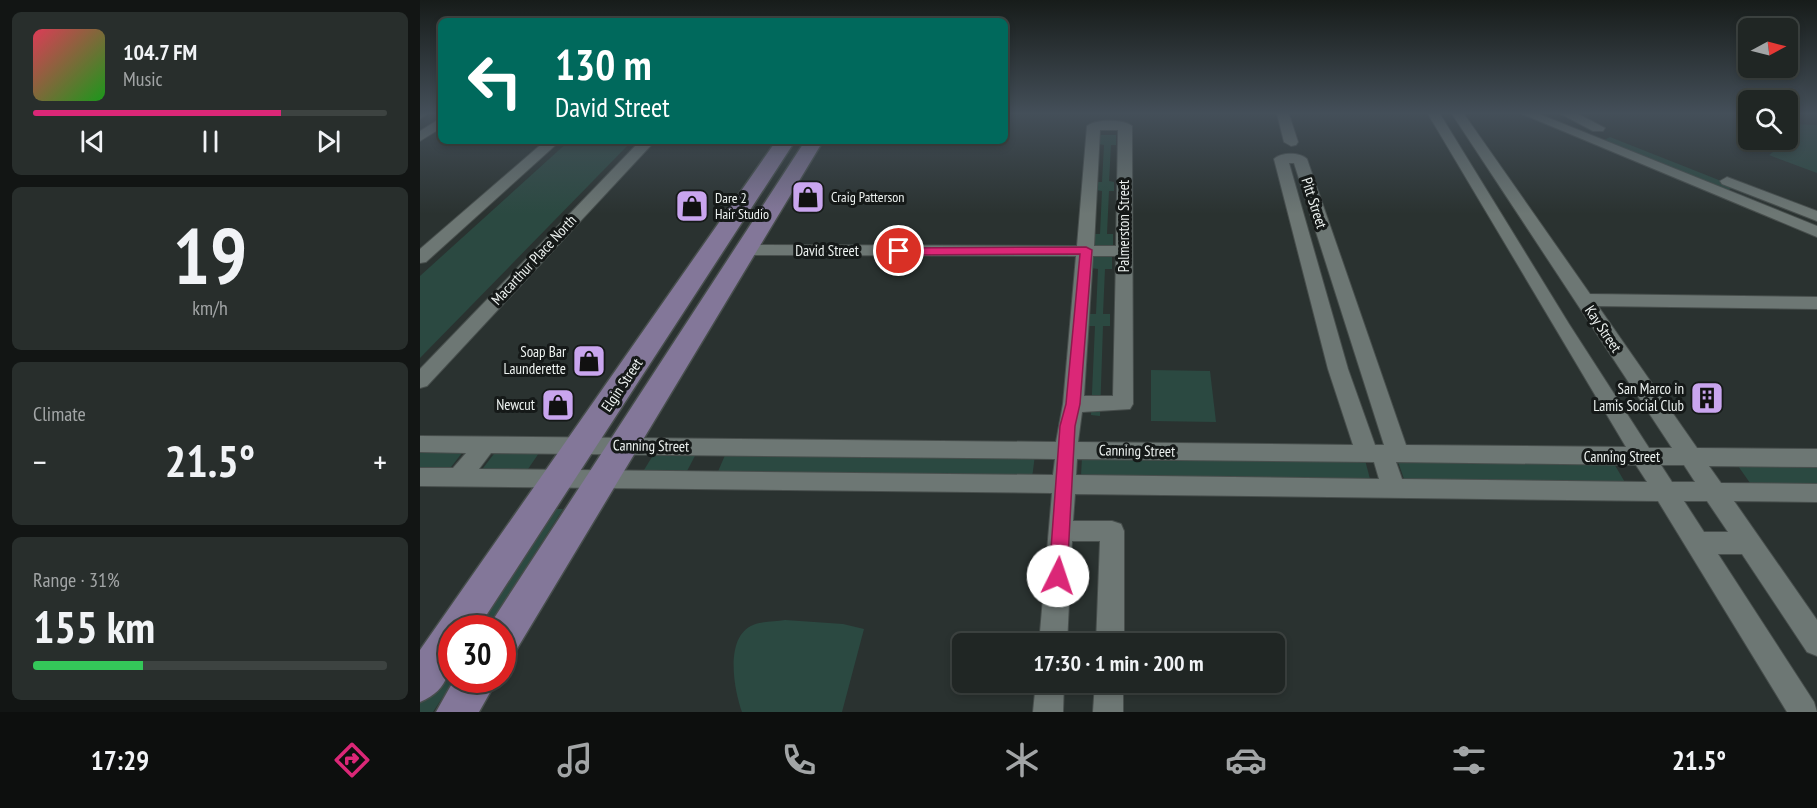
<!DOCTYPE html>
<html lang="en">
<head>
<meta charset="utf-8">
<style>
  :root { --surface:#202624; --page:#282e2c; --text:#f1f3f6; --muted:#a2a5a6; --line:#3d4341; --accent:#db2777 }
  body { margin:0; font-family:"PT Sans Narrow",sans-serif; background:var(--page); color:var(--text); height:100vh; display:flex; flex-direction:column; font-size:22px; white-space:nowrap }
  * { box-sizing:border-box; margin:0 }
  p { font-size:20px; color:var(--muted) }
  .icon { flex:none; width:33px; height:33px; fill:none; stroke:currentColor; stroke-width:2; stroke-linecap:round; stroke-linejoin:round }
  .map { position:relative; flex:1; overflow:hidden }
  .sheet { display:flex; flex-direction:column; gap:12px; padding:12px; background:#121514; width:420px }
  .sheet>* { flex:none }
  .top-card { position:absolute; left:18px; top:18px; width:570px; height:126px; border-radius:9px; box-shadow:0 3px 9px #0003,0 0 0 2px var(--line); background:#00695c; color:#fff; overflow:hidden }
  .needle { width:39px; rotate:83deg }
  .controls { position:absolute; left:1318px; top:18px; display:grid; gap:12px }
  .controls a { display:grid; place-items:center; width:60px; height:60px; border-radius:9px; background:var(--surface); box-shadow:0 3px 9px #0003,0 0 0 2px var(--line); font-size:30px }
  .speed { position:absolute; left:18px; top:615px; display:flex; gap:12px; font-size:30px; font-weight:700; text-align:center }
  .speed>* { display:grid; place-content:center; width:78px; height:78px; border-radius:50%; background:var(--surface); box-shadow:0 3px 9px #0003,0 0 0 2px var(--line); line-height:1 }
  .speed .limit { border:9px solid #d22; background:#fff; color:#111 }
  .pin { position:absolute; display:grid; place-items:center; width:51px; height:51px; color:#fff; margin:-26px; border:3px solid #fff; border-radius:50%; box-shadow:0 2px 6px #0007 }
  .me { position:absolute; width:66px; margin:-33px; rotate:4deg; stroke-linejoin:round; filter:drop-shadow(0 0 4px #0008) }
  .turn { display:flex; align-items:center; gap:21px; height:126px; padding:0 18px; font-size:27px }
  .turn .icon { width:78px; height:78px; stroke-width:2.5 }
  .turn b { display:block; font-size:42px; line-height:51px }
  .big { font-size:45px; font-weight:800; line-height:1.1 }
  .sheet .card { flex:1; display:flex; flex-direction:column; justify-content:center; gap:9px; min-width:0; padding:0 21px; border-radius:9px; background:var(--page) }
  .sheet .dial { align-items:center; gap:0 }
  .dial b { font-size:78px; line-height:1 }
  .song { display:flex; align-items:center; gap:18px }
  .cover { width:72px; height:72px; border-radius:9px; background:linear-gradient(135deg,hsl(350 70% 55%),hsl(120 70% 35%)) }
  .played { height:6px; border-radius:3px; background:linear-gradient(90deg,var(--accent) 70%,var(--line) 70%) }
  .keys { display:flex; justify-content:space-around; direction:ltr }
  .heat { display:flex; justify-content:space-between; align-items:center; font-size:33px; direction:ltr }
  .charge { height:9px; border-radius:4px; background:linear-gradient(90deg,#34c759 31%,var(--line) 0) }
  .trip { position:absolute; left:532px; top:633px; width:333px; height:60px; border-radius:9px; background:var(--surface); box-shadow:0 3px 9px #0003,0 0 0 2px var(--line); font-weight:800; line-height:60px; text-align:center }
  .dock { display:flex; height:96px; justify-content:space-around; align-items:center; background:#0d0f0e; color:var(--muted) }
  .dock .icon { width:42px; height:42px }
  .dock .current { color:var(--accent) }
  .dock b { font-size:27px; color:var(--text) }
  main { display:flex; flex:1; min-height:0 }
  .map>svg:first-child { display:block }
  .green { fill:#2b4941 }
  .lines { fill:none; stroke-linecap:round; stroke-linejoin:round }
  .street-casing { stroke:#474e4c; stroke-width:2 }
  .secondary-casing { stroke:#474e4c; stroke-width:3 }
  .street { fill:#6d7774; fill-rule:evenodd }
  .secondary { fill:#837799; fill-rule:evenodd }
  .route { fill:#db2777; stroke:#8e194d; stroke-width:1.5 }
  .labels { text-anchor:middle; stroke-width:6; stroke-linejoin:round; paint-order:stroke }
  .far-poi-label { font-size:14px; fill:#edf2f0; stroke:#151918; text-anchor:start }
  .street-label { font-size:15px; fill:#edf2f0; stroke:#151918 }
  .poi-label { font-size:15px; fill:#edf2f0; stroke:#151918; text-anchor:end }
</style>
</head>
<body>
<main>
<section class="sheet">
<div class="card">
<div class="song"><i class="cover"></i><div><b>104.7 FM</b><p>Music</p></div></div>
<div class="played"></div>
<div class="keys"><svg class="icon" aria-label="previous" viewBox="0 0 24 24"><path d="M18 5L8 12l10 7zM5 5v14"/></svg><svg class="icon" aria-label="pause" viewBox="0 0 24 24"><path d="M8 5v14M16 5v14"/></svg><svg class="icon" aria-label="next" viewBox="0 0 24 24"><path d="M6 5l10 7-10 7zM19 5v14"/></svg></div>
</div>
<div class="card dial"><b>19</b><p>km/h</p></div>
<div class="card"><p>Climate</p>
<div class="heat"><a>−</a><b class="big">21.5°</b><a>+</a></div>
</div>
<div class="card"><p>Range · 31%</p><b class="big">155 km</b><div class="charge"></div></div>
</section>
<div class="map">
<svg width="1397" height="712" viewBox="0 0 1397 712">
  <rect width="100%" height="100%" fill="#2a3230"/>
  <!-- green -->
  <g class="green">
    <polygon points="1368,124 1397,125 1397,173 1349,155 1356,150 1344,140 1368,140"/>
    <polygon points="680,135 696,135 696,145 691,145 689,181 694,182 694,191 689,191 687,234 693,234 693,245 673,245 674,234 680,234 682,191 676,190 676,182 682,182 684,145 679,144"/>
    <polygon points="1190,137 1314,186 1306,192 1181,142"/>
    <polygon points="149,141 212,141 0,358 0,276"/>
    <polygon points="672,256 692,256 692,269 685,269 683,314 690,314 690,326 683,326 680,416 671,415 675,326 667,326 668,314 676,314 678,269 671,268"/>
    <polygon points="731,370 790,371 796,422 731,421"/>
    <polygon points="0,449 45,449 28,471 0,471"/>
    <polygon points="77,450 121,450 106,472 60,472"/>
    <polygon points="235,452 277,452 267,471 224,470"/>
    <polygon points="306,453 615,455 612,478 296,476"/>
    <polygon points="662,457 945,460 950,479 661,476"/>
    <polygon points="977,459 1193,462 1206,484 984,479"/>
    <polygon points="1316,463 1397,464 1397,484 1330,483"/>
    <polygon points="127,509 143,509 67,628 49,628"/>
    <path d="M 365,620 L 423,624 L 444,629 L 422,712 L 322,712 C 314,690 304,637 333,625 C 342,621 355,622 365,620 Z"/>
    <polygon points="31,655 32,680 34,680 13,712 0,712 0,703"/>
  </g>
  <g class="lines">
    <!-- street casing -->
    <g class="street-casing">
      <g id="street">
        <polygon points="0,114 7,114 0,119"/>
        <polygon points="857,114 869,114 878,142 876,145 871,146 864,142"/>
        <path d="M 1008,114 L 1020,114 L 1149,324 L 1229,448 L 1252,448 L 1032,114 L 1044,114 L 1170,294 L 1397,297 L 1397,309 L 1178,306 L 1277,448 L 1397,449 L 1397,467 L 1289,466 L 1301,483 L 1397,484 L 1397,502 L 1314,501 L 1397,620 L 1397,656 L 1387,652 L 1322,554 L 1298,554 L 1394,702 L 1397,712 L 1367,712 L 1238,501 L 655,494 L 653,521 L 692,521 L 701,524 L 704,531 L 704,644 L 676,644 L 680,541 L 652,541 L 647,644 L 619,644 L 632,493 L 0,486 L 0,468 L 33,468 L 46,453 L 0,452 L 0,436 L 636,442 L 643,404 L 656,256 L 326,255 L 318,250 L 326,245 L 657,246 L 667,126 C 675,119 704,119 712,126 L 713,404 L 710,409 L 662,412 L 658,442 L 933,445 L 908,369 L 854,159 C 861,152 880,152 887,159 L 986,445 L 1206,447 ZM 680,130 L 698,130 L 696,246 L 674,246 ZM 869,163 L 874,163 L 964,445 L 955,445 L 928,369 ZM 673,256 L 696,256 L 693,396 L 664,396 ZM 71,453 L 635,459 L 633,475 L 59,469 ZM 657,459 L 954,462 L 959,479 L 656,475 ZM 976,462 L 1216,465 L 1227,482 L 982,479 ZM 1241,465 L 1264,465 L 1275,482 L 1252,482 ZM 1264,501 L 1287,501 L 1308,532 L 1284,532 Z"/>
        <polygon points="1102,114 1119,114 1397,226 1397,237"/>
        <polygon points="1141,114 1158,114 1185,128 1183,131 1173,131"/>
        <polygon points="21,118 21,128 0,141 0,131"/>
        <polygon points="125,141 140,141 6,262 0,263 0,249"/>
        <polygon points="220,141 235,141 7,386 0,388 0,369"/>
        <polygon points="1307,177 1397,211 1397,221 1302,184 1300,181"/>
        <polygon points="616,682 644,682 643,712 613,712"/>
        <polygon points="675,682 703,682 703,712 673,712"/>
      </g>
    </g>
    <!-- secondary casing -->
    <g class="secondary-casing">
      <g id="secondary">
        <path d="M 356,141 L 375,141 L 58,628 L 32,628 C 32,660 34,688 0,702 L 0,650 Z"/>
        <polygon points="385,141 403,141 95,652 82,657 82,628 68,628 69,626"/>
        <polygon points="34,680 77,680 59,712 16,712"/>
      </g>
    </g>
    <!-- street -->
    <use href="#street" class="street"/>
    <!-- secondary -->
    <use href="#secondary" class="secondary"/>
  </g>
  <!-- sky -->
  <linearGradient id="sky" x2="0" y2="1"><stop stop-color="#171c1a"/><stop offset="0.53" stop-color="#444f59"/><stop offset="1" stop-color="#444f59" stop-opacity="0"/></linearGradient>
  <rect width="1397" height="214" fill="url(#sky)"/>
  <!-- route -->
  <polygon class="route" points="666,247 672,250 660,404 655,426 647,576 645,581 638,584 632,581 629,576 640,426 646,404 660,254 479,255 473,251 479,248"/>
  <!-- icons -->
  <defs>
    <g id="shop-square" transform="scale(1.725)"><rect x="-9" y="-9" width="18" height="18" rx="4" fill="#c9a5ee" stroke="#151918"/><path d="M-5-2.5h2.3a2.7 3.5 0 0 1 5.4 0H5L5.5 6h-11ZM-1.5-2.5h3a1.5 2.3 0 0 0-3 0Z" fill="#111"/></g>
    <g id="building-square" transform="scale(1.725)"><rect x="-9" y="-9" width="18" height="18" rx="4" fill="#c9a5ee" stroke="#151918"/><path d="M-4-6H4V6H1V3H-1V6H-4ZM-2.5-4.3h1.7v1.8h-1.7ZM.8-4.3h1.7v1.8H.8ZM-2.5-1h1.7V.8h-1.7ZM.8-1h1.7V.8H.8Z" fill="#111"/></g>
  </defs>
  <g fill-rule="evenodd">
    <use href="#shop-square" x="388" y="197"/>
    <use href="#shop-square" x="272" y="206"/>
    <use href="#shop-square" x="169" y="361"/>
    <use href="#building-square" x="1287" y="398"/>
    <use href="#shop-square" x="138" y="405"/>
  </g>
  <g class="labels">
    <!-- far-poi labels -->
    <g class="far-poi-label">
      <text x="411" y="202">Craig Patterson</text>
      <text x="295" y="203">Dare 2<tspan x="295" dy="16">Hair Studio</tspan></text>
    </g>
    <!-- street labels -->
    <g class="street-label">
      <text transform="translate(894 203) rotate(72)" y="5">Pitt Street</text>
      <text transform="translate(704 226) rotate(-90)" y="5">Palmerston Street</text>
      <text x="407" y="256">David Street</text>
      <text transform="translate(114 260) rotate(-47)" y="5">Macarthur Place North</text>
      <text transform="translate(1183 329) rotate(56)" y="5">Kay Street</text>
      <text transform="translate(202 385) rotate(-56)" y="5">Elgin Street</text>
      <text transform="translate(231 446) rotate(1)" y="5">Canning Street</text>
      <text transform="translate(717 451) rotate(1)" y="5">Canning Street</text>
      <text x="1202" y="462">Canning Street</text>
    </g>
    <!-- poi labels -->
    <g class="poi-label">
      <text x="146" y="357">Soap Bar<tspan x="146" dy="17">Launderette</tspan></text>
      <text x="1264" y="394">San Marco in<tspan x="1264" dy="17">Lamis Social Club</tspan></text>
      <text x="115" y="410">Newcut</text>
    </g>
  </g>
</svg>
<div class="controls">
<a><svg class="needle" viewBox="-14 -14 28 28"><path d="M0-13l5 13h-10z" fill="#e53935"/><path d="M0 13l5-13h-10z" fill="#a2a5a6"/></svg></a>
<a><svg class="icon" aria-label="search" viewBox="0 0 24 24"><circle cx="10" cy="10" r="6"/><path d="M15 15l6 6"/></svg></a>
</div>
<div class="speed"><div class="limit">30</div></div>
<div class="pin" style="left:479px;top:251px;background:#d93025"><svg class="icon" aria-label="arrive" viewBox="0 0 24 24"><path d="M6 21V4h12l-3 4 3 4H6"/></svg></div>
<svg class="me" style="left:638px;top:576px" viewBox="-20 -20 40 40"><circle r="19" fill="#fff"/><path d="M0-13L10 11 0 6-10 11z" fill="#db2777"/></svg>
<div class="trip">17:30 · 1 min · 200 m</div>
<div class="top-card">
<div class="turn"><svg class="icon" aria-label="left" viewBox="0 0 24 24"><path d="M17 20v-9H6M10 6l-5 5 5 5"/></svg><div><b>130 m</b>David Street</div></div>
</div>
</div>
</main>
<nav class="dock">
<b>17:29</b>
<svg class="icon current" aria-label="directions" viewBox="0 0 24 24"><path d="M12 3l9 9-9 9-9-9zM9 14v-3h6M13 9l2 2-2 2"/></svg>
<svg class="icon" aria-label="music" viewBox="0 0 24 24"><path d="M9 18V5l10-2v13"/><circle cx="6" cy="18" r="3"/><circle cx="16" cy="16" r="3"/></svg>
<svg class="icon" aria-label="phone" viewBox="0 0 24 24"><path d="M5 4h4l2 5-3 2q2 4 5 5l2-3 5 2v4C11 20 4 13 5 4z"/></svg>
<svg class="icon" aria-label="climate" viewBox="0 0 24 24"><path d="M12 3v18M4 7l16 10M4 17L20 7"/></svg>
<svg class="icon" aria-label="car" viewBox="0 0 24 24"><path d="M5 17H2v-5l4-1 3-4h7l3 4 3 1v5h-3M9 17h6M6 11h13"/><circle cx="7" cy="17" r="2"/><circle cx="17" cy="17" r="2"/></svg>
<svg class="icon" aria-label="filters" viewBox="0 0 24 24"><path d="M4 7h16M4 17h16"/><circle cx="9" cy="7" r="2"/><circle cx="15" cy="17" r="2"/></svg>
<b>21.5°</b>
</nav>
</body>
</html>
